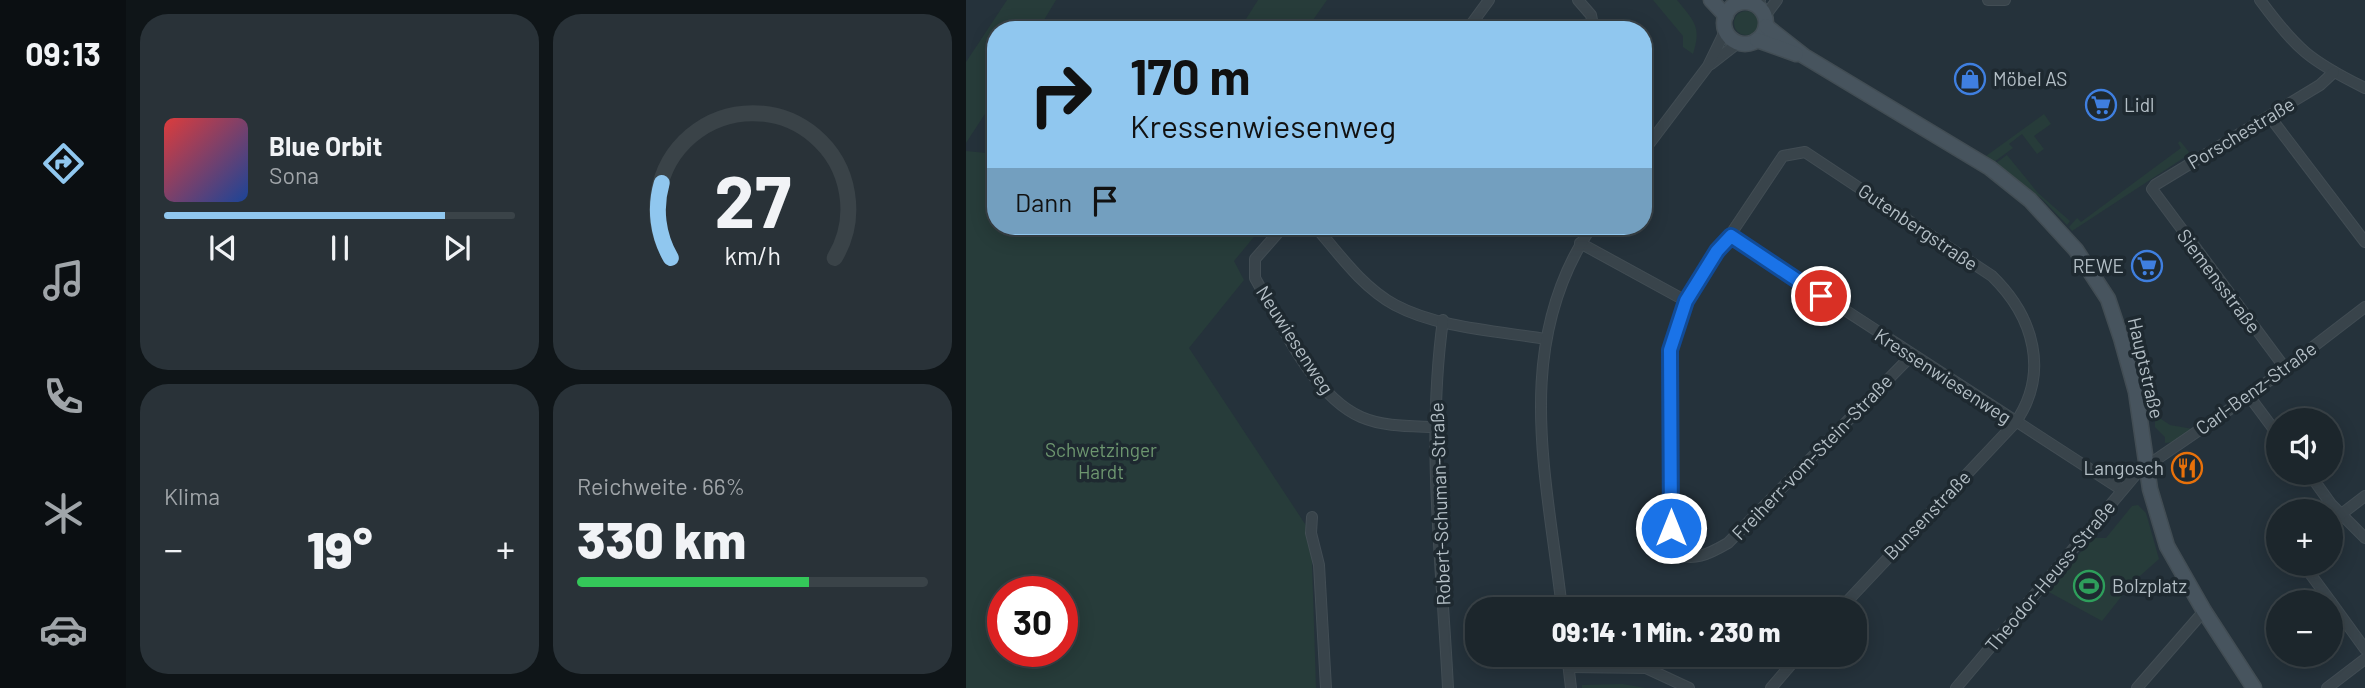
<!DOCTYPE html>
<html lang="de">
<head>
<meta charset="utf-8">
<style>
  :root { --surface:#1c262c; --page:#293238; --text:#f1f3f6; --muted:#a0a5a9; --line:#3a4348; --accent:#90c7ef }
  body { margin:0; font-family:Barlow,sans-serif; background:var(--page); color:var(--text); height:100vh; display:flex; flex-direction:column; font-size:26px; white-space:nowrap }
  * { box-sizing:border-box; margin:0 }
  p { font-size:23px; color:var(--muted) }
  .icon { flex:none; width:38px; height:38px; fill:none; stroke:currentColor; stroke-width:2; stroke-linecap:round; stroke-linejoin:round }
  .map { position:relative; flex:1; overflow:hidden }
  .side { display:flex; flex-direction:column; gap:14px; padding:14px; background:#0f1518; width:840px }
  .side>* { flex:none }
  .banner { position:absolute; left:21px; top:21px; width:665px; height:214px; border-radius:28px; box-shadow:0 4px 18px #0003,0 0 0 2px var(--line); background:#90c7ef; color:#111; overflow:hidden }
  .fabs { position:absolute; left:1300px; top:408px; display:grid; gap:14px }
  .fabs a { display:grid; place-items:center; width:77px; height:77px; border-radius:50%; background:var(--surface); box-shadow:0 4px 18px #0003,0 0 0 2px var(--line); font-size:35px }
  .speed { position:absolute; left:21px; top:576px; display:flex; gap:14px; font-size:35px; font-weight:700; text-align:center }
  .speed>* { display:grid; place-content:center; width:91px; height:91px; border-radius:50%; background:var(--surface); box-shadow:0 4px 18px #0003,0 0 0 2px var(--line); line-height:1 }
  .speed .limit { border:10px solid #d22; background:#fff; color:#111 }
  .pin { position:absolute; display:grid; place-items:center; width:60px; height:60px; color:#fff; margin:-30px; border:4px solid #fff; border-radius:50%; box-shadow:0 2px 7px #0007 }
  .me { position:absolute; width:77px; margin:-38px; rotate:0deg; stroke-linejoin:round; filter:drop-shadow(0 0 5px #0008) }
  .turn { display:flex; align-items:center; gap:24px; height:147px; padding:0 28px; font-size:32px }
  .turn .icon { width:91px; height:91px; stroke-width:2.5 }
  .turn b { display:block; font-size:49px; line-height:60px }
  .then { display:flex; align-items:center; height:66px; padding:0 28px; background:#0003; gap:14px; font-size:26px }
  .big { font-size:52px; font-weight:800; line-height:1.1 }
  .side .tile { flex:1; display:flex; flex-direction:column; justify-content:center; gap:10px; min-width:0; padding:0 24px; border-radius:28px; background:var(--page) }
  .side .dial { align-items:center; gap:0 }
  .dial svg { height:182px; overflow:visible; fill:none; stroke:var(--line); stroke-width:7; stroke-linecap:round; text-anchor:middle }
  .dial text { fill:var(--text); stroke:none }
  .song { display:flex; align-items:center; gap:21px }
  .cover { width:84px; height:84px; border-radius:10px; background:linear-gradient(135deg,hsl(0 70% 55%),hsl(220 70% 35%)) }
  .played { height:7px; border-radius:4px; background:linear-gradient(90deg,var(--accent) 80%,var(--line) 80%) }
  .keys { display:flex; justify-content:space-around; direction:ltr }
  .heat { display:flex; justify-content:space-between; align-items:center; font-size:38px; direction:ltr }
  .charge { height:10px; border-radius:5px; background:linear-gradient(90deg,#34c759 66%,var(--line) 0) }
  .side .tiles { flex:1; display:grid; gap:14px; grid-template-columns:repeat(2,1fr) }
  .trip { position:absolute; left:499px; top:597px; width:402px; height:70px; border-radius:28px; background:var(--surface); box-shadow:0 4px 18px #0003,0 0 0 2px var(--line); font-weight:800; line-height:70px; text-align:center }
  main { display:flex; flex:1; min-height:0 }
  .tab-bar { display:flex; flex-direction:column; width:126px; justify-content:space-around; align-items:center; background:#0b0f12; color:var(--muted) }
  .tab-bar .icon { width:49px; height:49px }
  .tab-bar .current { color:var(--accent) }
  .tab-bar b { font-size:32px; color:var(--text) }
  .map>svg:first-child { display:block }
  .green { fill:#273c3a; fill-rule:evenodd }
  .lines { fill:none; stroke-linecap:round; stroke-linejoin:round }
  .street-casing { stroke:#424d54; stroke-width:12 }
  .secondary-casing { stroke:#424d54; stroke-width:17 }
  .street { stroke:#39444b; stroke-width:10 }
  .secondary { stroke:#47545e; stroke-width:14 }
  .route-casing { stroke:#114b97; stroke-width:18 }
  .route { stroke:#1a73e8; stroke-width:12 }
  .labels { text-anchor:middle; stroke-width:7; stroke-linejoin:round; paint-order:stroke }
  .poi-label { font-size:19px; fill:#b4bfc6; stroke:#1e2930; text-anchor:start }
  .street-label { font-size:19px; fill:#b4bfc6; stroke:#1e2930 }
  .park-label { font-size:19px; fill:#6d966f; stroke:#1e2930 }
</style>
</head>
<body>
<main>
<nav class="tab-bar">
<b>09:13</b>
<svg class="icon current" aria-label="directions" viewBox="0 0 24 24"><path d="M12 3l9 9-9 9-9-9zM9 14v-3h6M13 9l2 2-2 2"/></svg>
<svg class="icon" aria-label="music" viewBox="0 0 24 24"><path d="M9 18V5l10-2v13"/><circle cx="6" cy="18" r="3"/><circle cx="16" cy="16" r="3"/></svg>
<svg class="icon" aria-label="phone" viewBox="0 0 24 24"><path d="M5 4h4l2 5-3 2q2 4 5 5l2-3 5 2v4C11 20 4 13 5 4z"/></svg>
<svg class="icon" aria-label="climate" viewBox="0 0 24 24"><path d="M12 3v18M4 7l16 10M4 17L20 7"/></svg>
<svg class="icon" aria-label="car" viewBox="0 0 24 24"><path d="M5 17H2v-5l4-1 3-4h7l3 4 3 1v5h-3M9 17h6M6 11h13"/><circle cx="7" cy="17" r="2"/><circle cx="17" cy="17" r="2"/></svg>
</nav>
<section class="side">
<div class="tiles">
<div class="tile">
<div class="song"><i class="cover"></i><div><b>Blue Orbit</b><p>Sona</p></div></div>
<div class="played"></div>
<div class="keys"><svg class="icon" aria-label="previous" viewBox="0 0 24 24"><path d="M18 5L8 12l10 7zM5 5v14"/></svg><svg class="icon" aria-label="pause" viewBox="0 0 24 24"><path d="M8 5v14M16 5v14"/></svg><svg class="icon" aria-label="next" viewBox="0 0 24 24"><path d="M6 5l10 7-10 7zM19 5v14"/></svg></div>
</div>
<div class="tile dial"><svg viewBox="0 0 100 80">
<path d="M14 69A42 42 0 1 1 86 69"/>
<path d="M14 69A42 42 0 0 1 10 36" stroke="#90c7ef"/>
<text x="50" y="56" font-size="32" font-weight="700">27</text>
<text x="50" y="72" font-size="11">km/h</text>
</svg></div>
<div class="tile"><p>Klima</p>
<div class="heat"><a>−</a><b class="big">19°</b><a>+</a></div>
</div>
<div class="tile"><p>Reichweite · 66%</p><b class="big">330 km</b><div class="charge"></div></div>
</div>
</section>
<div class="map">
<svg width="1399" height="688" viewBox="0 0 1399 688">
  <rect width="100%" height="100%" fill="#25323b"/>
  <!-- green -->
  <g class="green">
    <polygon points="41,0 90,0 72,30 30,30 30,97 0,143 0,62"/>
    <polygon points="292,0 361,0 340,30 273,30"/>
    <path d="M 687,0 L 711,0 C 728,21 736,27 727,54 L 717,47 L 717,36 Z"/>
    <circle cx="780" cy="23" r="12"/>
    <polygon points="1078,114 1085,124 1068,136 1078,149 1071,154 1056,134 1043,144 1047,148 1028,162 1020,156"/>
    <polygon points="1214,141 1223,152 1222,155 1106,231 1103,227 1111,218 1115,222 1215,148 1212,143"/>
    <path d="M 0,151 L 30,154 L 30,226 L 297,226 L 268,261 L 278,280 L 223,348 L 345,533 L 350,688 L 0,688 ZM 37,592 L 96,592 L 96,651 L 37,651 Z"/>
    <polygon points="1041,155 1072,193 1104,221 1101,225 1076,199 1030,163"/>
    <polygon points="1160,330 1175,370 1183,420 1180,420"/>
    <polygon points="1189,415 1204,425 1227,429 1208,442 1199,443 1199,437 1189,427"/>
    <polygon points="1172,505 1180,513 1193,559 1166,583 1136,621 1081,591 1127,538 1140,538 1166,506"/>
    <polygon points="656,684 680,688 616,688 616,685"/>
  </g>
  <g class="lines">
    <!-- street casing -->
    <g class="street-casing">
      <g id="street">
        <polyline points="612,0 625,15 628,30"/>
        <polyline points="1022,0 1039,0"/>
        <path d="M 1294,0 C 1330,49 1344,61 1399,88"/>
        <polyline points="789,4 794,0"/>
        <polyline points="799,16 811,0"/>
        <polyline points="501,30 523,0"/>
        <polyline points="745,64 772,43"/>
        <polyline points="1304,117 1399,242"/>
        <polyline points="677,152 742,66 759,31"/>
        <path d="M 318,226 L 289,259 L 289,278 C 314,322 347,396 395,417 C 418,427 444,426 469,427"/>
        <path d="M 349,226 C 373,254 396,287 429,305 C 472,328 531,331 580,339"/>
        <polyline points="765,236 1156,490"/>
        <path d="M 614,243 L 720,301 L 703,350 L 705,552 C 727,563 743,554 762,543 L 945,356"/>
        <path d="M 720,301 L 817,156 L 839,152 L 1026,276 C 1068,317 1084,373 1049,423 L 874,609"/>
        <path d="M 477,320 C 460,442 476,566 482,688"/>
        <polyline points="1319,368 1186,189 1189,185 1354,85 1368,72"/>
        <polyline points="1283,396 1312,435"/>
        <polyline points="1342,472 1365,504 1399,538"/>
        <polyline points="346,517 345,533 353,565 360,688"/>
        <polyline points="1365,522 1399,496"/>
        <polyline points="1337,564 1365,602"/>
        <polyline points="1365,602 1399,649"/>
        <path d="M 596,609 C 581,476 545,346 626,226"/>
        <polyline points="601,654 605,688"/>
        <polyline points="603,667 680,668 723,688"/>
        <polyline points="805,688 834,654"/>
        <polyline points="990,688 1172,472 1283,396 1399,307"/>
        <polyline points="1171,688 1238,611"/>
        <polyline points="1361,688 1399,659"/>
      </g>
    </g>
    <!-- secondary casing -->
    <g class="secondary-casing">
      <g id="secondary">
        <polyline points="745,0 760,16"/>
        <circle cx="779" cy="23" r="21"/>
        <polyline points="800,26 838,56 1024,168 1064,200 1110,250 1142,299 1155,338 1170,392 1184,489 1201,546 1238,611 1288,688"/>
        <polyline points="791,40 830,54"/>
      </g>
    </g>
    <!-- street -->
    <use href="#street" class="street"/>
    <!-- secondary -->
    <use href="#secondary" class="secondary"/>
  </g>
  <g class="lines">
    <!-- route casing -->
    <g class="route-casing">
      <polyline id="route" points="705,528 704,350 720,301 751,251 765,236 855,296"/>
    </g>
    <!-- route -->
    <use href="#route" class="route"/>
  </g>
  <!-- icons -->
  <defs>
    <g id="shop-ring" transform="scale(1.575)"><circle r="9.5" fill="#1e2930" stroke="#3f7fe0" stroke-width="1.5"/><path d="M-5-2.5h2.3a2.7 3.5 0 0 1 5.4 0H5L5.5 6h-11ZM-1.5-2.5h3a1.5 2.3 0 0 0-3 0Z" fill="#3f7fe0"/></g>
    <g id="supermarket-ring" transform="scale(1.575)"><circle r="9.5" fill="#1e2930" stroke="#3f7fe0" stroke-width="1.5"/><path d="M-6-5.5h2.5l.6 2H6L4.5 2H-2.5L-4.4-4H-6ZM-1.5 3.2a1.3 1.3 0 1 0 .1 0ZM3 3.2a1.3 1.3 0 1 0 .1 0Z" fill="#3f7fe0"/></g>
    <g id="restaurant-ring" transform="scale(1.575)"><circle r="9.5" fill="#1e2930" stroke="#e8710a" stroke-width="1.5"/><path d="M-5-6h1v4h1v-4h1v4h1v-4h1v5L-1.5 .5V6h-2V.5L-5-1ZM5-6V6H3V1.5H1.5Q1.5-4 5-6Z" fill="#e8710a"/></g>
    <g id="stadium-ring" transform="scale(1.575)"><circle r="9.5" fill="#1e2930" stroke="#2e9e5b" stroke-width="1.5"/><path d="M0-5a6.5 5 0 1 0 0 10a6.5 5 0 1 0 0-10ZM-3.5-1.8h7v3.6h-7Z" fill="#2e9e5b"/></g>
  </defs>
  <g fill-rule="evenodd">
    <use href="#shop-ring" x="1004" y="79"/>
    <use href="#supermarket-ring" x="1135" y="105"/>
    <use href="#supermarket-ring" x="1181" y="266"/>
    <use href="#restaurant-ring" x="1221" y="468"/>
    <use href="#stadium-ring" x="1123" y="586"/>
  </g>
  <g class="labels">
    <!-- poi labels -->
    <g class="poi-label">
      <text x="1027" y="86">Möbel AS</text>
      <text x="1158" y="112">Lidl</text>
      <text x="1158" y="273" text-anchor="end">REWE</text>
      <text x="1198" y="475" text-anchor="end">Langosch</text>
      <text x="1146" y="593">Bolzplatz</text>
    </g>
    <!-- street labels -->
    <g class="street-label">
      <text transform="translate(1275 133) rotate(-31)" y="7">Porschestraße</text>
      <text transform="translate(952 227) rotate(34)" y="7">Gutenbergstraße</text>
      <text transform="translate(1253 281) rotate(53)" y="7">Siemensstraße</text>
      <text transform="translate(329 340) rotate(57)" y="7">Neuwiesenweg</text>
      <text transform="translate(1180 368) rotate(77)" y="7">Hauptstraße</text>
      <text transform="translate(977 376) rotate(33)" y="7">Kressenwiesenweg</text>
      <text transform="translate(1290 388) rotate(-36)" y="7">Carl-Benz-Straße</text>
      <text transform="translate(846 457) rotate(-46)" y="7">Freiherr-vom-Stein-Straße</text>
      <text transform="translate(474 504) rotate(-92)" y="7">Robert-Schuman-Straße</text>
      <text transform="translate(961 515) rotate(-46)" y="7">Bunsenstraße</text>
      <text transform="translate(1084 576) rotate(-50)" y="7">Theodor-Heuss-Straße</text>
    </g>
    <!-- park labels -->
    <g class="park-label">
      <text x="135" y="457">Schwetzinger<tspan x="135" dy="22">Hardt</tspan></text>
    </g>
  </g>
</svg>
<div class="fabs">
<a><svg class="icon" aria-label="sound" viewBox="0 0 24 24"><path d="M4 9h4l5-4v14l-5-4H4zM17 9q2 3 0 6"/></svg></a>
<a>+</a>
<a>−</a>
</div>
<div class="speed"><div class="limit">30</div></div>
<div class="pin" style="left:855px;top:296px;background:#d93025"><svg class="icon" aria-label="arrive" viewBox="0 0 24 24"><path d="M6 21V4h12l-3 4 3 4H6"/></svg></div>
<svg class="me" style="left:705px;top:528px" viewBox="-20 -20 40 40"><circle r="17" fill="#1a73e8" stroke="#fff" stroke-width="3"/><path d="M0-11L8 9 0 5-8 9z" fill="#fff"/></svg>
<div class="trip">09:14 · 1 Min. · 230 m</div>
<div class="banner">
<div class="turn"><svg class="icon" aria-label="right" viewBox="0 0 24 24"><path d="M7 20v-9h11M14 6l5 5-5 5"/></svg><div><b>170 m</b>Kressenwiesenweg</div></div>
<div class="then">Dann<svg class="icon" aria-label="arrive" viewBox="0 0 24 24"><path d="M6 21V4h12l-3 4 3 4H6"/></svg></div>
</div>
</div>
</main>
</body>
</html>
